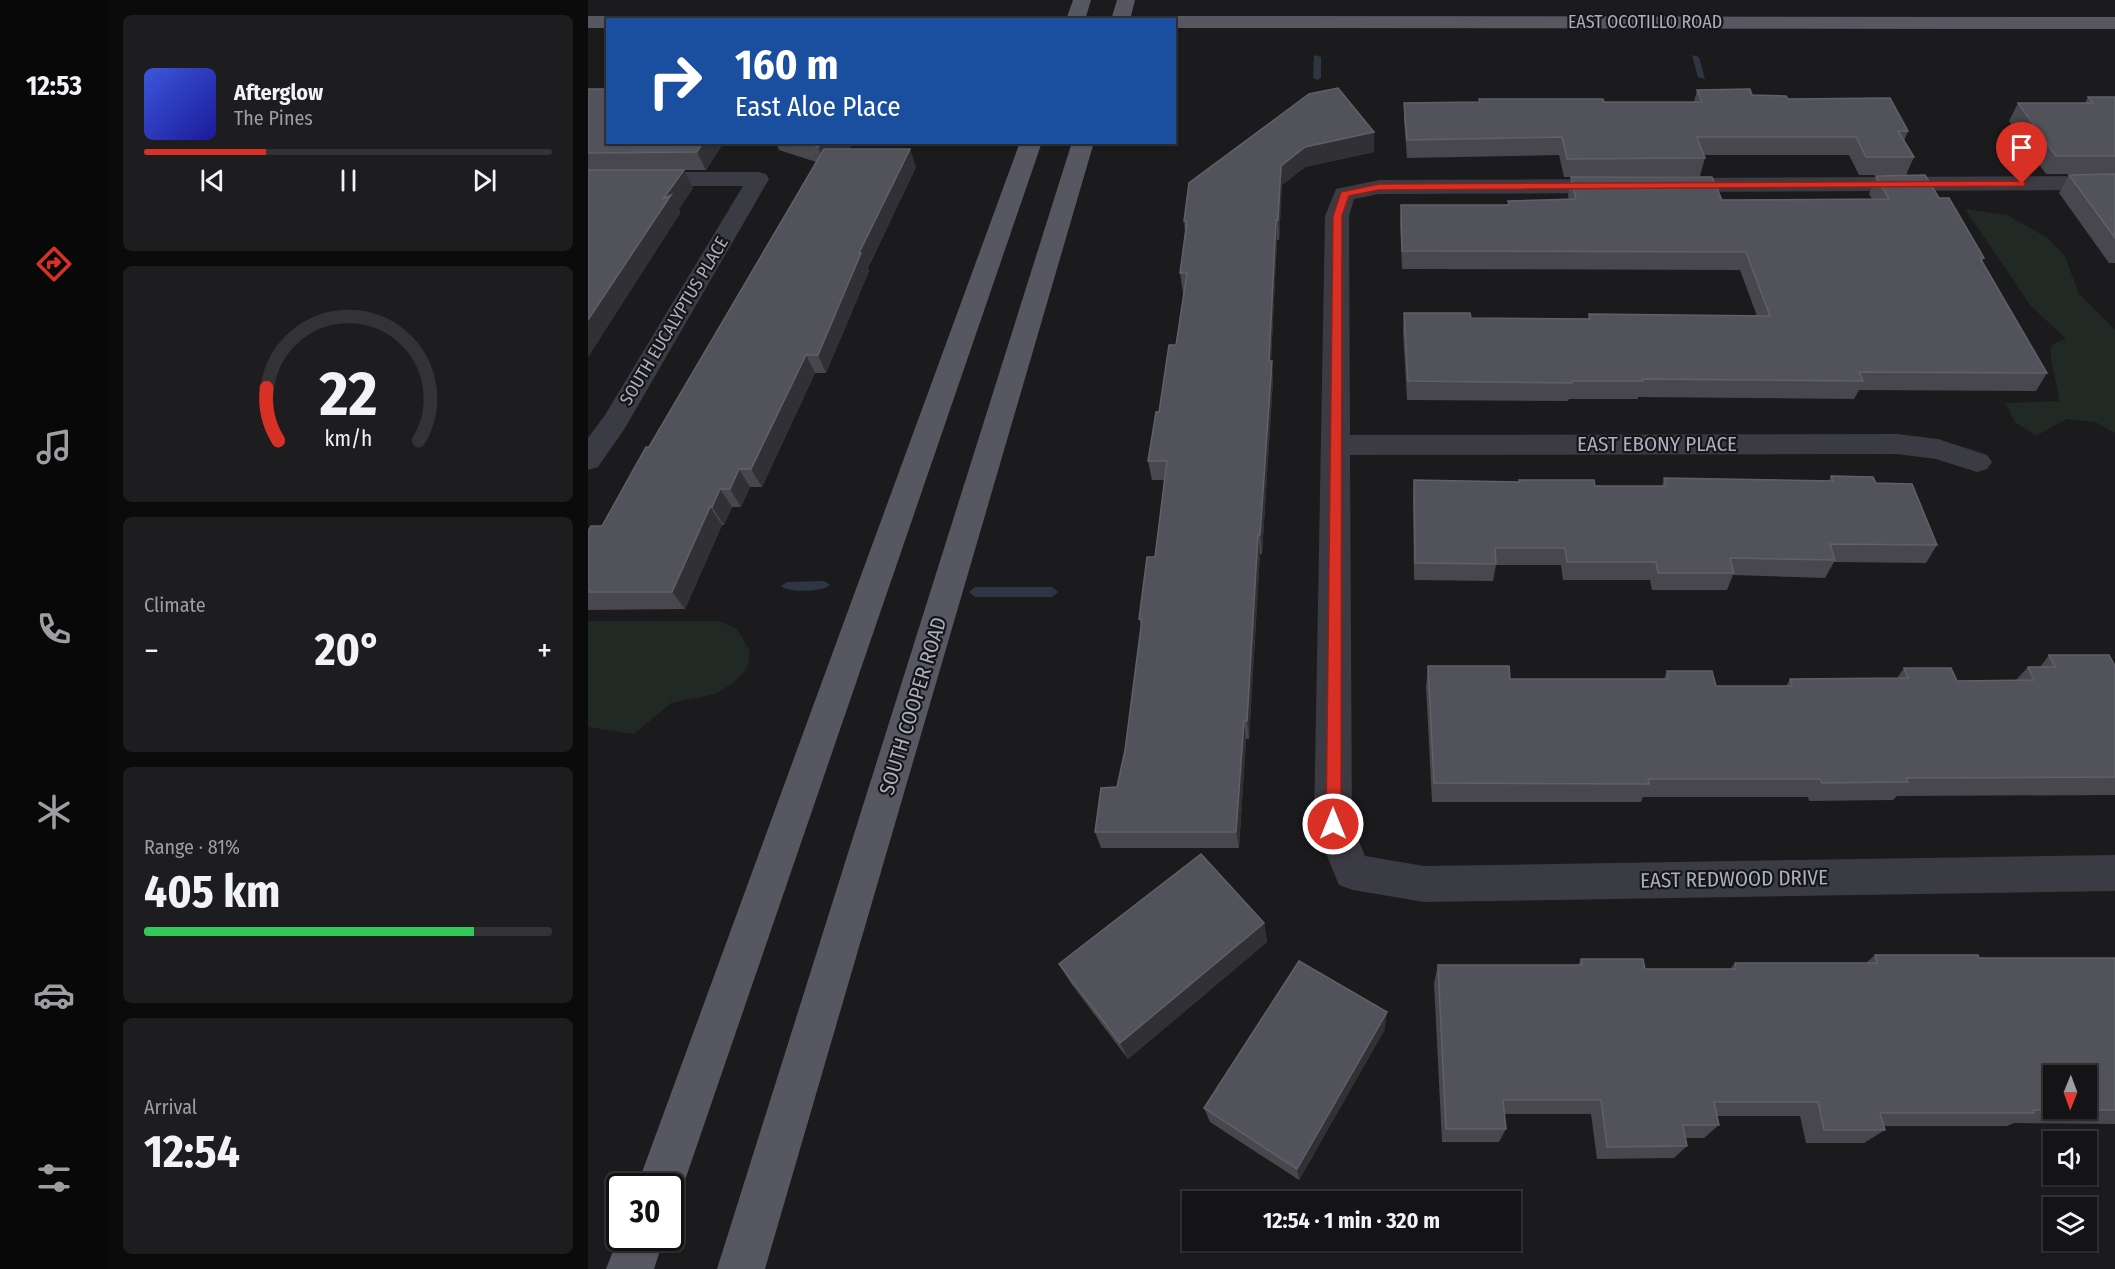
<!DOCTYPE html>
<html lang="en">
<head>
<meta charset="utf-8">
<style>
  :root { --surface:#141416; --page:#1d1d1f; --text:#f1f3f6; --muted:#9d9ea1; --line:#333335; --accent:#d93025 }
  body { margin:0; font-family:"Fira Sans Condensed",sans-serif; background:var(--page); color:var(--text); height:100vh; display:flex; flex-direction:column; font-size:22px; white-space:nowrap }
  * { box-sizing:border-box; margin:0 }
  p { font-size:20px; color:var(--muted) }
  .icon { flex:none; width:33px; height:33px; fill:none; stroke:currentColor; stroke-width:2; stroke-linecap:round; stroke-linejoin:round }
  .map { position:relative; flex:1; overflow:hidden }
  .side { display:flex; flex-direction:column; gap:15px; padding:15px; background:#0b0b0c; width:480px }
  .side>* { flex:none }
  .banner { position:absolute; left:18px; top:18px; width:570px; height:126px; border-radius:0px; box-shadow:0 2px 4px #0004,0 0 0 2px var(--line); background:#1a4fa0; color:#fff; overflow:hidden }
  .needle { width:39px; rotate:181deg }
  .tools { position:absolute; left:1455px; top:1065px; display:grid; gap:12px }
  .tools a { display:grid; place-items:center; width:54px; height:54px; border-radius:0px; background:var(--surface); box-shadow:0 2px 4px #0004,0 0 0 2px var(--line); font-size:30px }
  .speed { position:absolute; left:18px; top:1173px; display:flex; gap:12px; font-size:30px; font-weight:700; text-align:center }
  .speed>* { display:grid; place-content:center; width:78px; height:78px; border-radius:50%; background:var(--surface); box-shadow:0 2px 4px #0004,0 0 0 2px var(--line); line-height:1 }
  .speed .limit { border:3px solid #111; border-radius:9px; background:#fff; color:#111 }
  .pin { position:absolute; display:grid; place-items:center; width:51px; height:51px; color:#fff; margin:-62px -26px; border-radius:50% 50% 50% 0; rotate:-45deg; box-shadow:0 0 6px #0007 }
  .pin .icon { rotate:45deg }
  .me { position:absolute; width:66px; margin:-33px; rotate:0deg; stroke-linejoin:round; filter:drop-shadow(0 0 4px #0008) }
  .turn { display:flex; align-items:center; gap:21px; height:126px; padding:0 30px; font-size:27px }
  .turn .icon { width:78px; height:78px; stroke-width:2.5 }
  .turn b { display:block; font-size:42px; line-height:51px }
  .big { font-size:45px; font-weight:700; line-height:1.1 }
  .side .widget { flex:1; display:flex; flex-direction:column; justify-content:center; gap:9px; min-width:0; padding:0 21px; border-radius:9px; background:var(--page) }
  .side .dial { align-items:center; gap:0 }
  .dial svg { height:156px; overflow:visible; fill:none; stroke:var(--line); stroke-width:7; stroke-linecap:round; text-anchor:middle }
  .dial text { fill:var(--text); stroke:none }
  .song { display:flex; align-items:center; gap:18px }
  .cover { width:72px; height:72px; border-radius:9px; background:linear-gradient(135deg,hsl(230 70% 55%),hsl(240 70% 35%)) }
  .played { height:6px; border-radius:3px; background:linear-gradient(90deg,var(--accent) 30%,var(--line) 30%) }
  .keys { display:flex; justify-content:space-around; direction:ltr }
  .heat { display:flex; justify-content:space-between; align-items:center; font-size:33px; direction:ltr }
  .charge { height:9px; border-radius:4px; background:linear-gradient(90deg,#34c759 81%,var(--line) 0) }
  .trip { position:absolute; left:594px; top:1191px; width:339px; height:60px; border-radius:0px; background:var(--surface); box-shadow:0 2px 4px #0004,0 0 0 2px var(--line); font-weight:700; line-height:60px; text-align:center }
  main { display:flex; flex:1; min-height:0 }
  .dock { display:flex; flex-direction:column; width:108px; justify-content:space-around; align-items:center; background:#080809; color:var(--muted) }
  .dock .icon { width:42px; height:42px }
  .dock .active { color:var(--accent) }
  .dock b { font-size:27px; color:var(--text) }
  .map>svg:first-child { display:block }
  .green { fill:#202923 }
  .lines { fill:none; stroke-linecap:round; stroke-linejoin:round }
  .stream { fill:#2e3643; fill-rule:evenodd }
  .minor { fill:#3b3b43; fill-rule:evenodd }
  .major { fill:#575762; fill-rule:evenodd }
  .wall { fill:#48474d }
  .shaded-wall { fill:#313035 }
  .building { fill:#52525a; stroke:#606069; stroke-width:1.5; fill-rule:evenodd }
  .route { fill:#d93025; stroke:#8d1f18; stroke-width:1.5 }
  .labels { text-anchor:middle; stroke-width:4.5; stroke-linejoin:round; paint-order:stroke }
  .far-street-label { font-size:18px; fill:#acaebe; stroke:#161518 }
  .street-label { font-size:21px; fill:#acaebe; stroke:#161518 }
</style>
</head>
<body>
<main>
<nav class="dock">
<b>12:53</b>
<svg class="icon active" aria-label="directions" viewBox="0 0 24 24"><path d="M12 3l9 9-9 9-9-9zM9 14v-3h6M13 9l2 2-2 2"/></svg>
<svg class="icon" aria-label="music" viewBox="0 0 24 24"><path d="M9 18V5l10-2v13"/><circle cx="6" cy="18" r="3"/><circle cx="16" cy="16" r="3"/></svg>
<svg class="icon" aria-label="phone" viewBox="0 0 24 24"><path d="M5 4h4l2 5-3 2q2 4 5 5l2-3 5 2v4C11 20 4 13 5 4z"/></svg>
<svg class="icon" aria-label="climate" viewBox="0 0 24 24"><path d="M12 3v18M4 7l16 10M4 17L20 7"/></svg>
<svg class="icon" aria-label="car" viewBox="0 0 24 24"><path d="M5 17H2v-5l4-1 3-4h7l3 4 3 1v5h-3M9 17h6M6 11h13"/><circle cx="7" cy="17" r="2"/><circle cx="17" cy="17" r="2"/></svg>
<svg class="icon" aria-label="filters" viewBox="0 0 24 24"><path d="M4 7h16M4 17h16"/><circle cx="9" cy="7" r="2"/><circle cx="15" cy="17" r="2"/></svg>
</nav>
<section class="side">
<div class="widget">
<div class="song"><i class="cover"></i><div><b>Afterglow</b><p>The Pines</p></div></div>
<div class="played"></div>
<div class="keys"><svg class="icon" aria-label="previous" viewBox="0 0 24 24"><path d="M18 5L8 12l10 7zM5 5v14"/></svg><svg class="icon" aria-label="pause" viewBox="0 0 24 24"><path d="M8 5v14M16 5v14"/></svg><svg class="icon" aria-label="next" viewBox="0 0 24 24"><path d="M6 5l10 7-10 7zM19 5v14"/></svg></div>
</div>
<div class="widget dial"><svg viewBox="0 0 100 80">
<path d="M14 69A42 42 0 1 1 86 69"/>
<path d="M14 69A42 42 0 0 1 8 42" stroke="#d93025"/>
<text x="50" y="56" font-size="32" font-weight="700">22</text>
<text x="50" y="72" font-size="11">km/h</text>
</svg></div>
<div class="widget"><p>Climate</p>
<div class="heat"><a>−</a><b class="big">20°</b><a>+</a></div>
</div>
<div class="widget"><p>Range · 81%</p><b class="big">405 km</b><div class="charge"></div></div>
<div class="widget"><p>Arrival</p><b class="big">12:54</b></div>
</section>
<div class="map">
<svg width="1527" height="1269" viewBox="0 0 1527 1269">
  <rect width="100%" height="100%" fill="#1b1a1d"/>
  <!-- green -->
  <g class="green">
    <path d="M 1377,209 L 1419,215 L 1460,238 L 1477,256 L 1491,294 L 1527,330 L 1527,433 L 1507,422 L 1479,419 L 1448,436 L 1427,422 L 1417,403 L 1471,401 C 1470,383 1461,364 1463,346 L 1469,342 L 1478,339 L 1442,305 Z"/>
    <polygon points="0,621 131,621 149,629 162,651 159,669 145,683 128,694 83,703 46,734 0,727"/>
  </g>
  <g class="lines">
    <!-- stream -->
    <g class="stream">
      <polygon points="726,55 733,57 733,78 729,80 725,78"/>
      <polygon points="1104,55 1111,57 1117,79 1110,77"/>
      <path d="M 236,581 L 242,585 C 235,592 200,593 193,586 L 199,582 Z"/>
      <polygon points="387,587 464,587 470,592 464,597 387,597 381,592"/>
    </g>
    <!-- minor -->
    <g class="minor">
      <polygon points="0,172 170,172 178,174 181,179 37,428 10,467 0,470 0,438 17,415 155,186 0,186"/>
      <polygon points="1527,176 1527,190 1082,192 1074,190 1071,185 1074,180 1082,178"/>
      <polygon points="1027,179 1035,181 1038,186 1035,191 1027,193 791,194 766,199 761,216 762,435 1309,434 1350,439 1399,455 1404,462 1399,469 1389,472 1348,459 1309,454 762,455 764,824 777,856 836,866 1527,855 1527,891 836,902 765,890 751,885 726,824 737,216 748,189 791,180"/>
    </g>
    <!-- major -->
    <g class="major">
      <polygon points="485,0 503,0 497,20 478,20"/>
      <polygon points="529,0 547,0 542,20 523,20"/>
      <polygon points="0,16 20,16 28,20 20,20 20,28 0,28"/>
      <polygon points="586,16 1527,17 1527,29 586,28 586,20 578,20"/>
      <polygon points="432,142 454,142 95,1186 88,1202 82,1204 82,1186 49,1186"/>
      <polygon points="484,142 506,142 177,1269 129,1269"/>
      <polygon points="32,1233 32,1238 76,1238 66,1269 18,1269"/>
    </g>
  </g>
  <!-- wall -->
  <g class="wall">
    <polygon points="0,89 136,142 118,170 15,170 105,188 91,209 92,213 0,357"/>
    <polygon points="1109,90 1200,99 1320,131 1316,141 1326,157 1318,175 1271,175 1261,155 1116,155 1117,158 1112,176 976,177 971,155 819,158 816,120 816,103 891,102 891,99 1016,102 1106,102"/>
    <polygon points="1500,97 1527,97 1527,263 1521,263 1471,193 1481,175 1523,174 1458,174 1421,121 1430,103 1497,103"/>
    <polygon points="786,132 786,152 717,167 694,185 691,240 689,240 683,361 685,380 674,554 672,554 661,739 658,739 651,848 513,848 507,832 529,787 537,750 553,626 551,619 567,557 576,480 564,480 560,461 588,345 596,293 595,293 592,273 597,232 596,221"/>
    <polygon points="188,142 270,142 260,149 328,167 280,268 281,271 238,373 227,373 174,487 162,487 153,507 144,507 136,525 134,525 97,609 0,610 0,531 14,526 228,162 191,150"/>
    <polygon points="1288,176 1351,198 1396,258 1394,262 1459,373 1448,391 1271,390 1266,399 1050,397 1050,399 981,399 980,401 819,400 815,331 816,313 883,318 1000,319 1001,314 1169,316 1152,270 814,269 812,223 813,205 920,205 920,201 981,200 980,195 983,177 1134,200 1284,199 1281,194"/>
    <polygon points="1243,476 1288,483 1349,545 1338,563 1246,562 1237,578 1145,575 1139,590 1064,590 1062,580 975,580 973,565 908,565 905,581 826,580 825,498 826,480 1007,486 1074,486 1076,478 1241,481"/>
    <polygon points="1461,655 1527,666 1527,795 1309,796 1305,800 1221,801 1220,797 1055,797 1053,802 844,802 838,686 840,666 922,679 1076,679 1079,671 1128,686 1198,686 1202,679 1309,678 1316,668 1369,681 1428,680 1440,667 1452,667"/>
    <polygon points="676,923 679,942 540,1059 482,982 471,964"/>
    <polygon points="1287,955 1391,958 1527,958 1527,1124 1426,1123 1419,1126 1296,1126 1297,1130 1276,1143 1218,1143 1212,1116 1129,1116 1131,1125 1116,1138 1098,1138 1099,1146 1086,1158 1009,1159 1003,1114 916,1114 918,1129 911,1142 854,1142 846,983 850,965 990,965 993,959 1057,969 1142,969 1147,963 1278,963"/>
    <polygon points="797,1029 711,1180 622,1122 616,1108"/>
  </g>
  <!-- shaded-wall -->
  <g class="shaded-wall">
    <polygon points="786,132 786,152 717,167 694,185 691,240 690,220 693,166 717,147"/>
    <polygon points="115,142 136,142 118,170 109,152"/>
    <polygon points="236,142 270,142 237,165 230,147"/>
    <polygon points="322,149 328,167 280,268 281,271 238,373 230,355 271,253"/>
    <polygon points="96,170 105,188 91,209 92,213 0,357 0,320 75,199"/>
    <polygon points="688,220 689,240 682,380 681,361"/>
    <polygon points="218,355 227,373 174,487 163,469"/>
    <polygon points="684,361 685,380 674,554 672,535"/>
    <polygon points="151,469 162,487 153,507 142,489"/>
    <polygon points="132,489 144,507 136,525 124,507"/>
    <polygon points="122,507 134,525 97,609 84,592"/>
    <polygon points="670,535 672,554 661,739 659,721"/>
    <polygon points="656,721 658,739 651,848 648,832"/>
    <polygon points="676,923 679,942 540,1059 532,1043"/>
    <polygon points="799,1012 797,1029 711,1180 709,1169"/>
  </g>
  <!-- building -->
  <g class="building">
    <polygon points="750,88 786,132 717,147 693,166 690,220 688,220 681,361 684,361 672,535 670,535 659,721 656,721 648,832 507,832 513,788 529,787 537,750 554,619 551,619 559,557 567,557 579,461 560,461 568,412 571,412 581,345 588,345 599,273 592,273 599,221 596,221 601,183 721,94"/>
    <polygon points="0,89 20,89 20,142 115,142 109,152 0,153"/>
    <polygon points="1162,89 1164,95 1198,96 1200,99 1302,98 1320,131 1310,131 1326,157 1278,157 1268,137 1109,137 1117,158 979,159 974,137 819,140 816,103 892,102 891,99 1015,99 1016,102 1114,102 1109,90"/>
    <polygon points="1500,97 1527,97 1527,156 1468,156 1430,103 1505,103"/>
    <polygon points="216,142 236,142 230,147"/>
    <polygon points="236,149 322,149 271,253 273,253 230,355 218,355 163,469 151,469 142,489 132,489 124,507 122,507 84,592 0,592 0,531 3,526 14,526 58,447 61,447"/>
    <polygon points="0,170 96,170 75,199 83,195 0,320"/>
    <polygon points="1527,174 1527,238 1481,175"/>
    <polygon points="1337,175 1351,198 1361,198 1396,258 1392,258 1459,373 1271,372 1275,381 1054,379 1055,381 984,381 984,383 820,381 816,313 882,313 883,318 1002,319 1001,314 1182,316 1158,252 814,251 813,205 921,205 920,201 988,199 983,177 1124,177 1134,200 1301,199 1288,176"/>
    <polygon points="1243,476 1285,477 1288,483 1324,484 1349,545 1242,544 1247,560 1142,558 1146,573 1070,573 1068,562 979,562 977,548 907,548 908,564 827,563 826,480 932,482 931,480 1006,480 1007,486 1078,486 1076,478 1245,481"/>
    <polygon points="1461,655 1521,655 1527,666 1527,777 1318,778 1320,782 1234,783 1232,779 1060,779 1061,784 846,783 840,666 921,666 922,679 1080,679 1079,671 1124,671 1128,686 1204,686 1202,679 1320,678 1316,668 1363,668 1369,681 1446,680 1440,667 1467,667"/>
    <polygon points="613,854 676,923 532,1043 471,964"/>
    <path d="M 1287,955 L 1390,955 L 1391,958 L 1527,958 L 1527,1110 L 1445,1110 L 1446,1113 L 1292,1113 L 1297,1130 L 1236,1130 L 1230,1102 L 1126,1102 L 1131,1125 L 1095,1125 L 1099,1146 L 1019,1147 L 1013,1100 L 915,1100 L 918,1129 L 858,1129 L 850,965 L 994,965 L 993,959 L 1055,959 L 1057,969 L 1148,969 L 1147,963 L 1289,963 ZM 1466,1076 L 1498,1076 L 1498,1108 L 1466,1108 Z"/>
    <polygon points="711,961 799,1012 709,1169 616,1108"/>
  </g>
  <!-- route -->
  <polygon class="route" points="1434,181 1437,182 1437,186 791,190 761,196 754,216 753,824 751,829 745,831 740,829 738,824 745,216 753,192 791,184"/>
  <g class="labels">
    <!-- far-street labels -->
    <g class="far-street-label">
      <text x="1057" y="28">EAST OCOTILLO ROAD</text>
      <text transform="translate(86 321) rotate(-59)" y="6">SOUTH EUCALYPTUS PLACE</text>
    </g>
    <!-- street labels -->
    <g class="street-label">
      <text x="1069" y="451">EAST EBONY PLACE</text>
      <text transform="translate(325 706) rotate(-73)" y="7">SOUTH COOPER ROAD</text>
      <text transform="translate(1146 879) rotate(-1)" y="7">EAST REDWOOD DRIVE</text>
    </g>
  </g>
</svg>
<div class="tools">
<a><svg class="needle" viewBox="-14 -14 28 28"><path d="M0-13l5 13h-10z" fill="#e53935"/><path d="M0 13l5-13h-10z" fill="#9d9ea1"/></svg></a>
<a><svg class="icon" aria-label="sound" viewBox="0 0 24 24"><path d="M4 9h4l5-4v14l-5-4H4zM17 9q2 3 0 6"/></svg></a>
<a><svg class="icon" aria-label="layers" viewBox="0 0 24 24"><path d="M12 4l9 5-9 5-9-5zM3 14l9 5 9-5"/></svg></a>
</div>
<div class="speed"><div class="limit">30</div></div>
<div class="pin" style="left:1434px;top:184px;background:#d93025"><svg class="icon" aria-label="arrive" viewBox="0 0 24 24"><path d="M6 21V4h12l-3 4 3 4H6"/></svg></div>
<svg class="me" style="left:745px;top:824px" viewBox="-20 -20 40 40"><circle r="17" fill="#d93025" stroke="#fff" stroke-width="3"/><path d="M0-11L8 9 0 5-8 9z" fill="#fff"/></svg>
<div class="trip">12:54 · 1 min · 320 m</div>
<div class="banner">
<div class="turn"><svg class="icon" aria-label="right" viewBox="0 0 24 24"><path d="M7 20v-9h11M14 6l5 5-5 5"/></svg><div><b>160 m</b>East Aloe Place</div></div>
</div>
</div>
</main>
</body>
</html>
